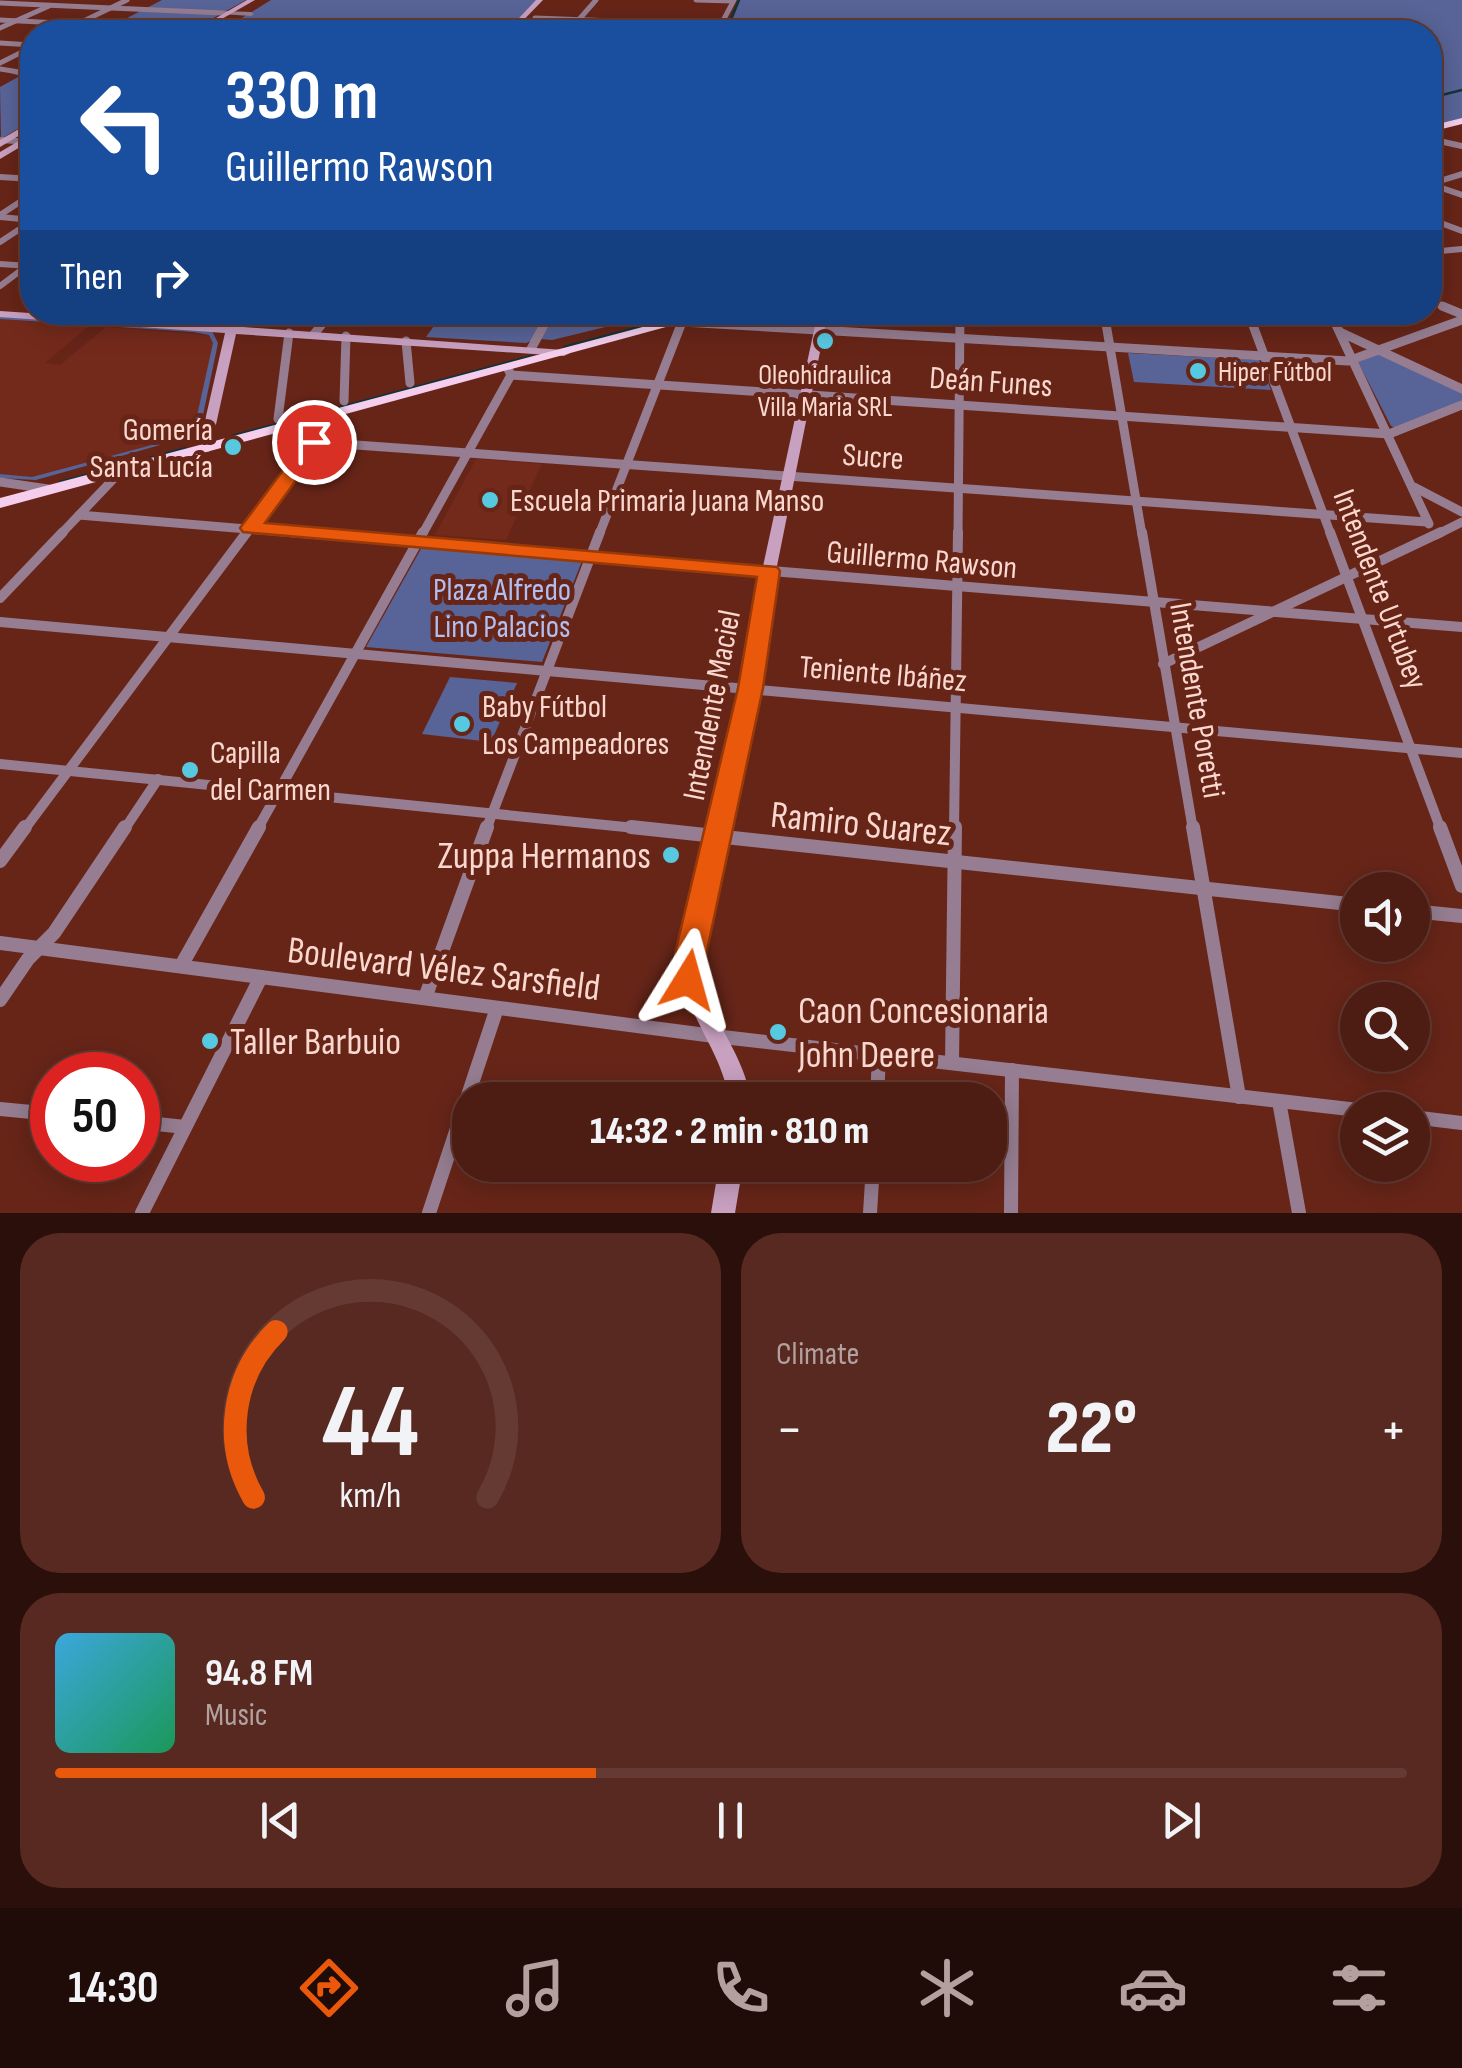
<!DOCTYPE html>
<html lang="en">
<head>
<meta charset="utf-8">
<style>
  :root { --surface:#4d1c12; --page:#572920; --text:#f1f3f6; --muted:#b3a19f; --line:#643a32; --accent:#ea580c }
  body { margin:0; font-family:"Sofia Sans Condensed",sans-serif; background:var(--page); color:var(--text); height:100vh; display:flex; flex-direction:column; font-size:38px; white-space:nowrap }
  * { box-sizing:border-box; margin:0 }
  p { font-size:32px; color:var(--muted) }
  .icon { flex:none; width:55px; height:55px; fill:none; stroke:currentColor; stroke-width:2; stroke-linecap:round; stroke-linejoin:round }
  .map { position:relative; height:1213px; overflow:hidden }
  .drawer { display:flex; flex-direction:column; gap:20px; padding:20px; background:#2a0f0a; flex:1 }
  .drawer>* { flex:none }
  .banner { position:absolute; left:20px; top:20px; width:1422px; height:305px; border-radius:40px; box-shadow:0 5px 25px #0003,0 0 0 2px var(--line); background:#1a4fa0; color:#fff; overflow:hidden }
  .fabs { position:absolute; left:1340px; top:872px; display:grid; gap:20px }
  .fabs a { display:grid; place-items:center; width:90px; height:90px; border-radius:50%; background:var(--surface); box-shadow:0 5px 25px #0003,0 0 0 2px var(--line); font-size:50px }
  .speed { position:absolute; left:30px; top:1052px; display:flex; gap:20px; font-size:50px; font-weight:700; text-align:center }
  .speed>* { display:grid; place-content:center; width:130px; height:130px; border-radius:50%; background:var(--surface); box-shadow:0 5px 25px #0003,0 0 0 2px var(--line); line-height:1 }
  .speed .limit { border:15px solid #d22; background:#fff; color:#111 }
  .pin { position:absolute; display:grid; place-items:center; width:85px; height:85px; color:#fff; margin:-42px; border:5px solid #fff; border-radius:50%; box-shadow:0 2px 10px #0007 }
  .me { position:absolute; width:110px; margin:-55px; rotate:8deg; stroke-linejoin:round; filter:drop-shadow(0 0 8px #0008) }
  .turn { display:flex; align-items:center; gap:35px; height:210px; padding:0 40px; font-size:45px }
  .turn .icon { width:130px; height:130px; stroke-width:2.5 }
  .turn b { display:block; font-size:70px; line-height:85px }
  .then { display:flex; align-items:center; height:95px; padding:0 40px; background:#0003; gap:20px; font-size:38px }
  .big { font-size:75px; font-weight:800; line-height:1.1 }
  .drawer .widget { flex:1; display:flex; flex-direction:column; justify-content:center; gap:15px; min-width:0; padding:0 35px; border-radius:40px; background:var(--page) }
  .drawer .dial { align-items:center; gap:0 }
  .dial svg { height:260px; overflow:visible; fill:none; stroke:var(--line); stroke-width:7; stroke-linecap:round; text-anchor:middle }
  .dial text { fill:var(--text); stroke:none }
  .song { display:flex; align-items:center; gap:30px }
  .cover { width:120px; height:120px; border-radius:15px; background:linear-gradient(135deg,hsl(200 70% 55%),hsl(150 70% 35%)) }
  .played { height:10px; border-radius:5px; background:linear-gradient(90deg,var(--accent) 40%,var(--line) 40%) }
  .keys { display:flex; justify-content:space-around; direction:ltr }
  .heat { display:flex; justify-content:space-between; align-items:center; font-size:55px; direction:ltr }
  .drawer .tiles { flex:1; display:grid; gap:20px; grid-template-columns:1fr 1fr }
  .widget:last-child { grid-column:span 2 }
  .trip { position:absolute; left:452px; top:1082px; width:555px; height:100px; border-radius:40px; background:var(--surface); box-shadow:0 5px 25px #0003,0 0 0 2px var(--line); font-weight:800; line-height:100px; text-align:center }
  .menu { display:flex; height:160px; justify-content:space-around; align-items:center; background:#1f0b07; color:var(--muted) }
  .menu .icon { width:70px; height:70px }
  .menu .active { color:var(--accent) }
  .menu b { font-size:45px; color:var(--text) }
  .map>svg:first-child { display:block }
  .built { fill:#742a1b }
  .green { fill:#586497 }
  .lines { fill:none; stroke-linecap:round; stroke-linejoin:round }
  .stream { stroke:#143339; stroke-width:2.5 }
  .minor-far4 { stroke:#967d91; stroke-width:5 }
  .minor-far3 { stroke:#967d91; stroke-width:6 }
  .minor-far2 { stroke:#967d91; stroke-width:9 }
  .minor-far1 { stroke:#967d91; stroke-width:10 }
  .minor { stroke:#967d91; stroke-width:14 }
  .tertiary { fill:#967d91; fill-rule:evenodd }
  .secondary { fill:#c8a0c0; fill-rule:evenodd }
  .trunk { fill:#f4ceec; fill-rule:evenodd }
  .route { fill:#ea580c; stroke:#983908; stroke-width:2.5 }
  .poi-dot { fill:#56c9e1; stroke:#672518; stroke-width:4 }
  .labels { text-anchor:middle; stroke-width:10; stroke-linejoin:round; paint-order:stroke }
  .far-poi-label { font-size:28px; fill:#fad8d0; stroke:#672518; text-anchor:start }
  .street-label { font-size:32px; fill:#fad8d0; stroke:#672518 }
  .poi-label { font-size:32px; fill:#fad8d0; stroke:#672518; text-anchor:start }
  .park-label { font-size:32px; fill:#b1bef2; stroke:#672518 }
  .near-street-label { font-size:38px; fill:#fad8d0; stroke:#672518 }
  .near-poi-label { font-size:38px; fill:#fad8d0; stroke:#672518; text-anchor:start }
</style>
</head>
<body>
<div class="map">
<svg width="1462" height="1213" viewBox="0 0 1462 1213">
  <rect width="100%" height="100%" fill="#672518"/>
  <!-- built -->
  <g class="built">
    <polygon points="0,319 89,326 45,363 60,365 106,327 209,335 214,342 193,434 32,477 0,474"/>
    <polygon points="476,459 542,464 506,540 435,535"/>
  </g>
  <!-- green -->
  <g class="green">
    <polygon points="162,0 246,0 188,32 100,32"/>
    <polygon points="271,0 537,0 506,32 219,32"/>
    <polygon points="740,0 1462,0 1462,119 1430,128 1430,32 727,32 725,29"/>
    <polygon points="0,70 32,75 32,120 1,139 0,87 20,76"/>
    <polygon points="499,313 546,313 531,341 526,343 426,337 441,316 494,319"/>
    <polygon points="556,313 663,313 552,340 541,339"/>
    <polygon points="723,313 819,313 815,326 698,320"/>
    <polygon points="0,316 212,331 218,343 199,434 36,480 0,478 0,474 32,477 193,434 213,343 209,335 193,332 0,319"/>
    <polygon points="1128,353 1259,360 1271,390 1134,382"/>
    <polygon points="1378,354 1462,391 1462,402 1396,428 1391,426 1358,362"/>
    <polygon points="422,547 582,561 542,662 366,647"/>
    <polygon points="450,677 517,683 491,742 422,734"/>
  </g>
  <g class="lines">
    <!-- stream -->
    <g class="stream">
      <polyline points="726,32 739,0"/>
      <polyline points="1430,98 1462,90"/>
      <polyline points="564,347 696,312"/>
      <polyline points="232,436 532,356"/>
      <polyline points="60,482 186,448"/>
    </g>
    <!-- minor-far4 -->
    <g class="minor-far4">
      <polyline points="696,0 733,1"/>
      <polyline points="0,3 223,13"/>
      <polyline points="535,18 721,25"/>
      <polyline points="0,20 198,30"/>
      <polyline points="0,28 49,6"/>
      <polyline points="570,31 605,32"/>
      <polyline points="61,32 127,0"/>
      <polyline points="568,32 596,0"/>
      <polyline points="717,32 734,0"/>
      <polyline points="0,43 32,45"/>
      <polyline points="0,63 32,47"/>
      <polyline points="0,69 32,74"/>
    </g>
    <!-- minor-far3 -->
    <g class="minor-far3">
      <polyline points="1430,139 1462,146"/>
      <polyline points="0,140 32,142"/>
      <polyline points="0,177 32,179"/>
      <polyline points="1430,184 1462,195"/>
      <polyline points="1430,184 1462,174"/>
      <polyline points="0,215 32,194"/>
      <polyline points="0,217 32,220"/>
      <polyline points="1430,219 1462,231"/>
      <polyline points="0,242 32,221"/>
      <polyline points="1430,252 1462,249"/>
      <polyline points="0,264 29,266"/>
      <polyline points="0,286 32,262"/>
      <polyline points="1430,301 1448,308"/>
    </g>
    <!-- minor-far2 -->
    <g class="minor-far2">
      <polyline points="1442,306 1462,314"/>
      <polyline points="1104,312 1142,535"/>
      <polyline points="1248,312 1331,535"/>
      <polyline points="1330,312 1429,524"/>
      <polyline points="1340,332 1462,389"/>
      <polyline points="314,334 332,312"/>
      <polyline points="406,341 410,383"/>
      <polyline points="531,349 551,312"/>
      <polyline points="511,375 1389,434 1462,405"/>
      <polyline points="344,401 346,336"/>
      <polyline points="278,419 289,333"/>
      <polyline points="314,442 1427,522"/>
      <polyline points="0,482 48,489"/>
      <polyline points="1414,487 1462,512"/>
      <polyline points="79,515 320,535"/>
      <polyline points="60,535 122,470"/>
      <polyline points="245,535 335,415"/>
      <polyline points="422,535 511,375 508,369"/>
      <polyline points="599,535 682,322 1348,361 1462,320"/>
      <polyline points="958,535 960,312"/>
      <polyline points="1436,535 1462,522"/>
    </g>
    <!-- minor-far1 -->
    <g class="minor-far1">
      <polyline points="290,532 1462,627"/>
      <polyline points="1142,532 1193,830"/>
      <polyline points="1330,532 1441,830"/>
      <polyline points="0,598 63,532"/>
      <polyline points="0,622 1462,753"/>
      <polyline points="1163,664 1441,532"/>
      <polyline points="0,764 655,830"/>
      <polyline points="24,830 247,532"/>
      <polyline points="124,830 158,779"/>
      <polyline points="257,830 423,532"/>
      <polyline points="486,830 600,532"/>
      <polyline points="954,830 958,532"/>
    </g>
    <!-- minor -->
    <g class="minor">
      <polyline points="631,827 1358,905"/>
      <polyline points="1193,827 1239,1097"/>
      <polyline points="1440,827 1462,886"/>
      <polyline points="0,861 25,827"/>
      <polyline points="1412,911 1462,916"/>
      <polyline points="0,943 714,1036 1358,1110"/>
      <polyline points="181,966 259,827"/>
      <polyline points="425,998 487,827"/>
      <polyline points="0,1000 28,959 54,933 125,827"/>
      <polyline points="952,1063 955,827"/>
      <polyline points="877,1100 879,1055"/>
      <polyline points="1279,1101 1299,1213"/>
      <polyline points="0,1109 52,1114"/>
      <polyline points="1412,1117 1462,1123"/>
      <polyline points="138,1122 185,1127"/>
      <polyline points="142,1213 261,977"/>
      <polyline points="429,1213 497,1008"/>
      <polyline points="870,1213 873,1165"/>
      <polyline points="1011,1213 1012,1070"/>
    </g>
    <!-- tertiary -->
    <g class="tertiary">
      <polygon points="223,11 251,12 254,14 251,16 221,14"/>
      <polygon points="198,28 220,29 223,31 196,31"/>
    </g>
    <!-- secondary -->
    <g class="secondary">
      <polygon points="247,0 255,0 199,32 192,32"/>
      <polygon points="536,0 543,0 512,32 506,32"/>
      <polygon points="29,123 32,123 32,128 0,147 0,140"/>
      <polygon points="29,135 32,135 32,140 0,159 0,152"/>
      <polygon points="0,311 223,326 221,323 230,312 241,312 233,324 250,312 263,312 243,327 564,350 570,353 564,356 236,334 213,438 214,448 208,452 202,448 201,438 225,333 0,317"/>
      <path d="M 818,312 L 828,312 L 776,571 L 759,688 L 700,961 C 703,1014 743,1048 751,1100 L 729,1100 C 722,1049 682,1013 680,961 L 743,688 L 762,571 Z"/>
      <polygon points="719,1165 743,1165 735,1213 711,1213"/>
    </g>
    <!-- trunk -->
    <g class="trunk">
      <polygon points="1462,118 1462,124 1430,132 1430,126"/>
      <polygon points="699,312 721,312 0,508 0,498"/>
    </g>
  </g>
  <!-- route -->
  <polygon class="route" points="314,436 324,442 265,523 777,567 780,571 763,688 699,988 688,992 677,988 673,980 676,949 738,688 757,577 243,532 240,528 243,524 307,438"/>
  <!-- markers -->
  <g class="poi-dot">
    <circle cx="825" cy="341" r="10"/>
    <circle cx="1198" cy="371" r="10"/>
    <circle cx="233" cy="447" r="10"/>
    <circle cx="490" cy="500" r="10"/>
    <circle cx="462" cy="724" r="10"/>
    <circle cx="190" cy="770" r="10"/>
    <circle cx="671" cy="855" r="10"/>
    <circle cx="778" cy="1032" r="10"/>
    <circle cx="210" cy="1041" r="10"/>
  </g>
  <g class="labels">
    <!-- far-poi labels -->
    <g class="far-poi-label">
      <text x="1218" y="381">Hiper Fútbol</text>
      <text x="825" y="384" text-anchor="middle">Oleohidraulica<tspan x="825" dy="32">Villa Maria SRL</tspan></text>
    </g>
    <!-- street labels -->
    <g class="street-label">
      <text transform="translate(991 381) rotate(4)" y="11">Deán Funes</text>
      <text transform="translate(873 456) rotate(4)" y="11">Sucre</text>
      <text transform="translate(922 559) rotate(5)" y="11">Guillermo Rawson</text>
      <text transform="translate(1381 589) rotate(69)" y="11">Intendente Urtubey</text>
      <text transform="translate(883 673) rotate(5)" y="11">Teniente Ibáñez</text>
      <text transform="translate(1198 700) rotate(80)" y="11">Intendente Poretti</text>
      <text transform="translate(711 705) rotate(-79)" y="11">Intendente Maciel</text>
    </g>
    <!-- poi labels -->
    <g class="poi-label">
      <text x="213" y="440" text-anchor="end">Gomería<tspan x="213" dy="37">Santa Lucía</tspan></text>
      <text x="510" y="511">Escuela Primaria Juana Manso</text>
      <text x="482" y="717">Baby Fútbol<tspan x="482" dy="37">Los Campeadores</tspan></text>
      <text x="210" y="763">Capilla<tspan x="210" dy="37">del Carmen</tspan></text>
    </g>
    <!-- park labels -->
    <g class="park-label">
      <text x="502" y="600">Plaza Alfredo<tspan x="502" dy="37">Lino Palacios</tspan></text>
    </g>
    <!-- near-street labels -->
    <g class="near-street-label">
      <text transform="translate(861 823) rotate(6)" y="13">Ramiro Suarez</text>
      <text transform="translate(444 968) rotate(7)" y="13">Boulevard Vélez Sarsfield</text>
    </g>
    <!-- near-poi labels -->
    <g class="near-poi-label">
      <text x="651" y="868" text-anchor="end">Zuppa Hermanos</text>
      <text x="798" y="1023">Caon Concesionaria<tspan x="798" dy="44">John Deere</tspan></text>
      <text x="230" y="1054">Taller Barbuio</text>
    </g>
  </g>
</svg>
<div class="fabs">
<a><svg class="icon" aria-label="sound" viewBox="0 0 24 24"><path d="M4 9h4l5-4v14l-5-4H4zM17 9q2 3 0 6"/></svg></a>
<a><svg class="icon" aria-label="search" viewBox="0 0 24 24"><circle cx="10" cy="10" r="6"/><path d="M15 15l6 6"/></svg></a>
<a><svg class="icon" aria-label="layers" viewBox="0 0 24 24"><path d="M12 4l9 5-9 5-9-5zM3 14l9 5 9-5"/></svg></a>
</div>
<div class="speed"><div class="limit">50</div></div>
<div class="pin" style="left:314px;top:442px;background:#d93025"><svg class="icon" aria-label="arrive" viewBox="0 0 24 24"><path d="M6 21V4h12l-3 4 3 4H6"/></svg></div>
<svg class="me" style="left:688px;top:980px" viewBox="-20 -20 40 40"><path d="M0-17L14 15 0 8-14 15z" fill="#ea580c" stroke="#fff" stroke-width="4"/></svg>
<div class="trip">14:32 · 2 min · 810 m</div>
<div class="banner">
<div class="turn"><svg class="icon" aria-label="left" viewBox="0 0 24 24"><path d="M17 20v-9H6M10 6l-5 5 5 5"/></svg><div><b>330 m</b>Guillermo Rawson</div></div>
<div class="then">Then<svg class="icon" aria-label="right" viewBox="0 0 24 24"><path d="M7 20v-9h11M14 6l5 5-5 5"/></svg></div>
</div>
</div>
<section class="drawer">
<div class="tiles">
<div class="widget dial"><svg viewBox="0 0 100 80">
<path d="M14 69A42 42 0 1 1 86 69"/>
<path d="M14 69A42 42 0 0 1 21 18" stroke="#ea580c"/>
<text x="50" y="56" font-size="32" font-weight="700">44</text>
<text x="50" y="72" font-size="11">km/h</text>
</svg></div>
<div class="widget"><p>Climate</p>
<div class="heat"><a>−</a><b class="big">22°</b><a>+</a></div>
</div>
<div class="widget">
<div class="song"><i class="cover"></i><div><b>94.8 FM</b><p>Music</p></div></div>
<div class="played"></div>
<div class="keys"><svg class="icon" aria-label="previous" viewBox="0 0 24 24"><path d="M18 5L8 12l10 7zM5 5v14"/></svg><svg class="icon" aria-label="pause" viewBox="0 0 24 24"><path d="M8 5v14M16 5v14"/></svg><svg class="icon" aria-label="next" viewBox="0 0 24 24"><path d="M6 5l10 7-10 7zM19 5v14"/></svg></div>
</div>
</div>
</section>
<nav class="menu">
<b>14:30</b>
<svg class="icon active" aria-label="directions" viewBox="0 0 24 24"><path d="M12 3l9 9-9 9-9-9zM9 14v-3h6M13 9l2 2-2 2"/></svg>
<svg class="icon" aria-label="music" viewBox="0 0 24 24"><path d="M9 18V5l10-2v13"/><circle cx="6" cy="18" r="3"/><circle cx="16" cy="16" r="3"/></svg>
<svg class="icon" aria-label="phone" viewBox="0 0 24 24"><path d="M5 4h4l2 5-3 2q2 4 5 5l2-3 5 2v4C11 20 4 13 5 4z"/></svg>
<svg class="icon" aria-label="climate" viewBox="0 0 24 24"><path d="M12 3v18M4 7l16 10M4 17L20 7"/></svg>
<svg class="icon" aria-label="car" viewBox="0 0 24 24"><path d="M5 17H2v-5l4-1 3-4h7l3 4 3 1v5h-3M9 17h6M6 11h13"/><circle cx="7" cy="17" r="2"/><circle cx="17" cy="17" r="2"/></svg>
<svg class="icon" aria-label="filters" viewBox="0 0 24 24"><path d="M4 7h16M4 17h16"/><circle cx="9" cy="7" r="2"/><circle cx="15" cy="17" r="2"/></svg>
</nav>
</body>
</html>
